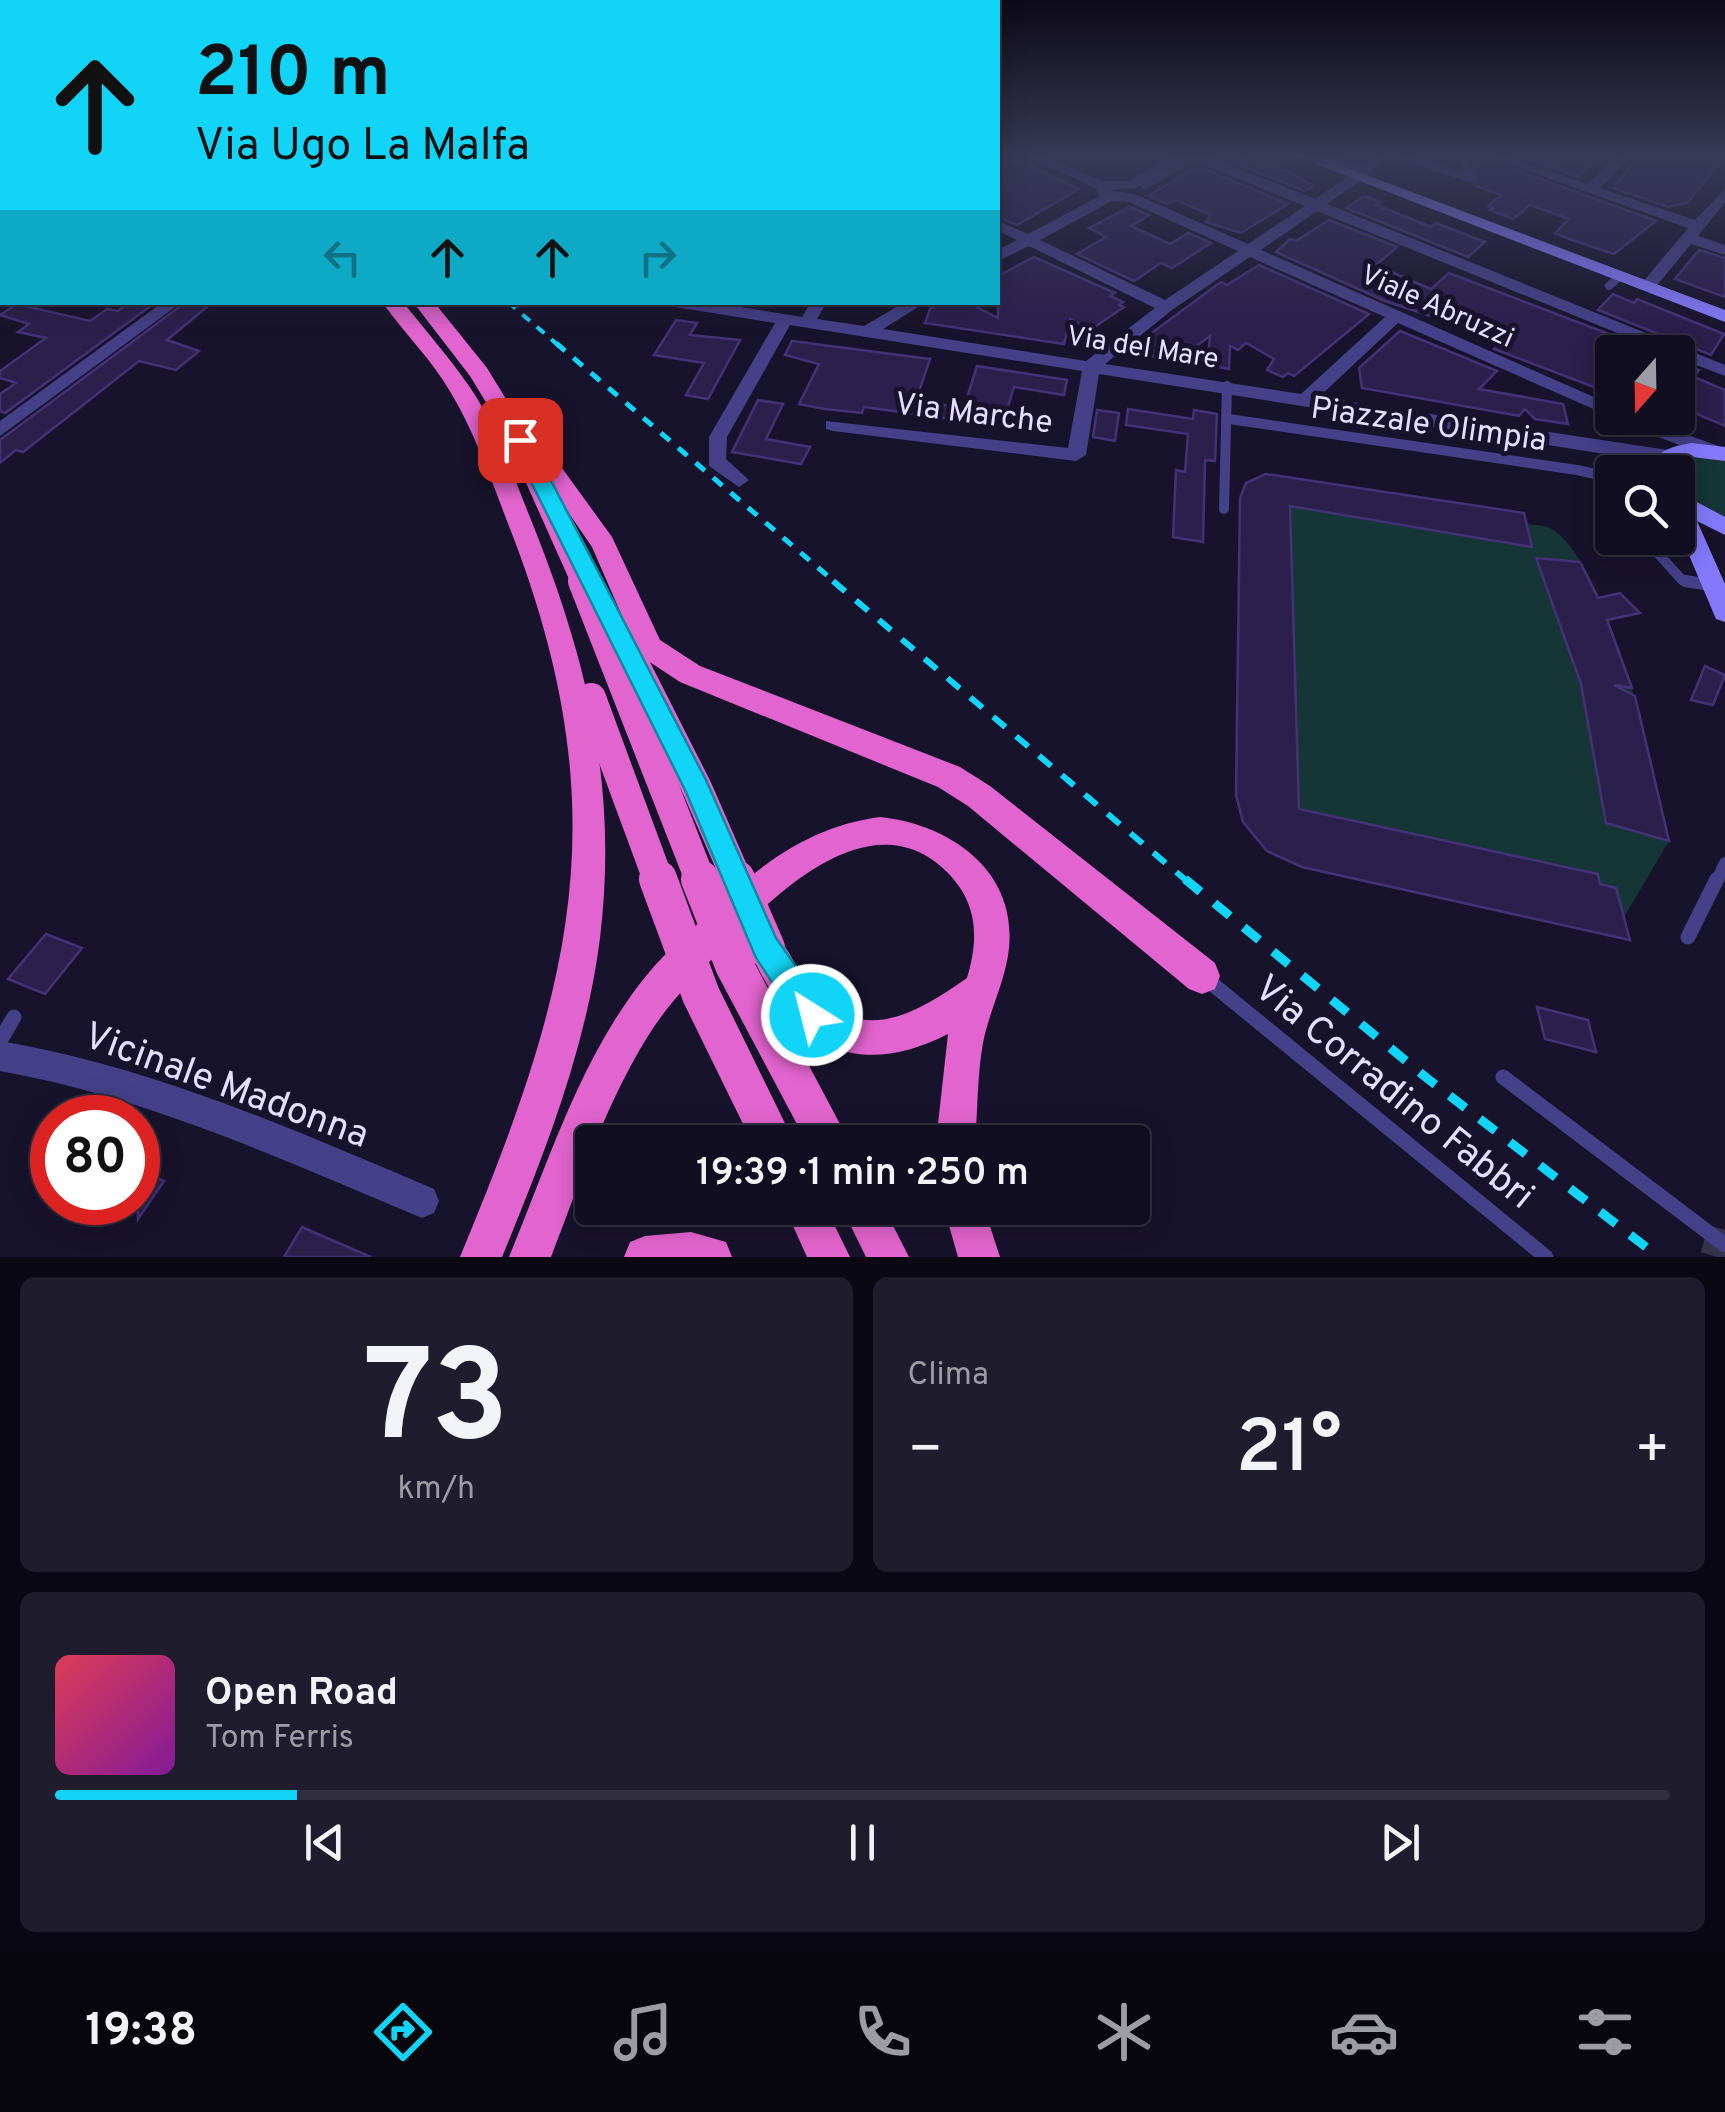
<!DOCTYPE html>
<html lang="it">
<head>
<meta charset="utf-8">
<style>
  :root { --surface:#120e21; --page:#1f1c2e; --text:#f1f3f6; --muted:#9c9ca5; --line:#312e3f; --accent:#12d4f6 }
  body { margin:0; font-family:Overpass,sans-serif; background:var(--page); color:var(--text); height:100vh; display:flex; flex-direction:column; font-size:38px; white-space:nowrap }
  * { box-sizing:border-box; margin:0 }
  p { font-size:32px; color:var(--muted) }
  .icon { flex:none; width:55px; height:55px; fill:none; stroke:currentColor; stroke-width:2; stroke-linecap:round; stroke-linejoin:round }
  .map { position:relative; height:1257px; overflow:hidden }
  .panel { display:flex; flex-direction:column; gap:20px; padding:20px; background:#0a0812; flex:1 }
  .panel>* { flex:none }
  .hud { position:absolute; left:0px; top:0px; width:1000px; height:305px; box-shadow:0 5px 25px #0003,0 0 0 2px var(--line); background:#12d4f6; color:#111; overflow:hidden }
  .needle { width:65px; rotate:200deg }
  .buttons { position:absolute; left:1595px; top:335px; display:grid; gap:20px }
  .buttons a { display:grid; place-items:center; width:100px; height:100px; border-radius:10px; background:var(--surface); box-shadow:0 5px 25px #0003,0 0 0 2px var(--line); font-size:50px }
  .speed { position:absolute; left:30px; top:1095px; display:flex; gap:20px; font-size:50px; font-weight:700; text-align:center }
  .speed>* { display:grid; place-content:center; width:130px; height:130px; border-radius:50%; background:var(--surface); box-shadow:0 5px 25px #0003,0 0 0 2px var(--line); line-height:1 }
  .speed .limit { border:15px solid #d22; background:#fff; color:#111 }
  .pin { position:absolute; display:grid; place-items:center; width:85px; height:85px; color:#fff; margin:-42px; border-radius:20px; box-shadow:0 5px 15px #0006 }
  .me { position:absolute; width:110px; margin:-55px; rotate:324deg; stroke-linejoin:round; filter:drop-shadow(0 0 8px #0008) }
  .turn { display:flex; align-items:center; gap:35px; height:210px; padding:0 30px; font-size:45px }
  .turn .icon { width:130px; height:130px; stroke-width:2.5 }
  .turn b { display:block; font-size:70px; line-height:85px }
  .lanes { display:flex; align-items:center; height:95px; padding:0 30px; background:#0003; justify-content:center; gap:50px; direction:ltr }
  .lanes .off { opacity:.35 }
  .big { font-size:75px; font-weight:600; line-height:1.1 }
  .panel .tile { flex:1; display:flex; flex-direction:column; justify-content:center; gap:15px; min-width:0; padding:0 35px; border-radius:15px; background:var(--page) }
  .panel .dial { align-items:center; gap:0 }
  .dial b { font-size:130px; line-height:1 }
  .song { display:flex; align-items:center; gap:30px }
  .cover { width:120px; height:120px; border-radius:15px; background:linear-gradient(135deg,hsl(350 70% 55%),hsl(290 70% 35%)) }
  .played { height:10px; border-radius:5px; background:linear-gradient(90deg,var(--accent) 15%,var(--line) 15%) }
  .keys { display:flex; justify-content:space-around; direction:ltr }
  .heat { display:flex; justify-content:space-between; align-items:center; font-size:55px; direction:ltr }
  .panel .tiles { flex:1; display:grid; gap:20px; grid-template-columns:1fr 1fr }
  .tile:last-child { grid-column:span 2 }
  .trip { position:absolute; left:575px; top:1125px; width:575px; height:100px; border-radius:10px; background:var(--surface); box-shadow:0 5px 25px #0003,0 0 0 2px var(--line); font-weight:600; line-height:100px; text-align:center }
  .tab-bar { display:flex; height:160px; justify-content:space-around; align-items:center; background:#07060d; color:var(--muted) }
  .tab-bar .icon { width:70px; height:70px }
  .tab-bar .selected { color:var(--accent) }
  .tab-bar b { font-size:45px; color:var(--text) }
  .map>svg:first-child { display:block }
  .green { fill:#163536 }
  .building { fill:#2b1f4c; stroke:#443277; stroke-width:2.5 }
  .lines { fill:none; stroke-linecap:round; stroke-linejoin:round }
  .secondary-tunnel { stroke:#37324c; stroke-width:34; stroke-dasharray:34 18; stroke-linecap:butt }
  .path { stroke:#36bbb9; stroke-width:2.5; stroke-dasharray:4 5; stroke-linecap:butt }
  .service-far3 { stroke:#464089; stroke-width:8 }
  .service-far2 { stroke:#464089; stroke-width:10 }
  .service-far1 { stroke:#464089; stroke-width:12 }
  .service { stroke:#464089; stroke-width:15 }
  .minor { fill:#464089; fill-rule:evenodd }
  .secondary { fill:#8379fa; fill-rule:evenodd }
  .trunk { fill:#e264ce; fill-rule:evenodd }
  .rail-far3 { stroke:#12d4f6; stroke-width:4; stroke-dasharray:10 9; stroke-linecap:butt }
  .rail-far2 { stroke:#12d4f6; stroke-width:5; stroke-dasharray:12 11; stroke-linecap:butt }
  .rail-far1 { stroke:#12d4f6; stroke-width:6; stroke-dasharray:16 14; stroke-linecap:butt }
  .rail { stroke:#12d4f6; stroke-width:9; stroke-dasharray:20 18; stroke-linecap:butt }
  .trunk-bridge-far2 { stroke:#e264ce; stroke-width:24 }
  .trunk-bridge-far1 { stroke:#e264ce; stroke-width:30 }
  .trunk-bridge { stroke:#e264ce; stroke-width:38 }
  .route { fill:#12d4f6; stroke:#0c8aa0; stroke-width:2.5 }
  .labels { text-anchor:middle; stroke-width:10; stroke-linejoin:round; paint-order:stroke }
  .far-street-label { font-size:28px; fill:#e4dffe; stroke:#18132c }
  .street-label { font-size:32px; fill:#e4dffe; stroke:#18132c }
  .near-street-label { font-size:38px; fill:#e4dffe; stroke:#18132c }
</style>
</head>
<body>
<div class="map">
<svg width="1725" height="1257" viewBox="0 0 1725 1257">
  <rect width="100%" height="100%" fill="#18132c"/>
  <!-- green -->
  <g class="green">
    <path d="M 1699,457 L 1725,460 L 1725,520 C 1694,506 1674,496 1674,465 Z"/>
    <path d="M 1266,474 L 1524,513 L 1527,524 C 1533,525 1544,525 1550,528 C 1609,561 1656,775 1669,841 L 1624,917 L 1630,940 L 1302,867 C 1266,850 1247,835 1236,795 L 1240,498 L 1246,483 Z"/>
  </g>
  <!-- building -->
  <g class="building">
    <polygon points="1234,156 1291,173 1313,186 1305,191 1220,157"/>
    <polygon points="1472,156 1485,159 1656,221 1614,254 1572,240 1555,233 1569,219 1530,205 1513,219 1490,210 1493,208 1488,206 1501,195 1476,186"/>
    <polygon points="1539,156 1553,160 1557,156 1597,156 1578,177 1533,161"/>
    <polygon points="1643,156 1725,156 1687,203 1668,207 1613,188 1634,161 1642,163"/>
    <polygon points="1016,159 1079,189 1017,225 998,217 998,168"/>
    <polygon points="1195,168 1202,168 1288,204 1241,233 1206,222 1211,215 1176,200 1167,204 1148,196"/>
    <polygon points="1364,196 1381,202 1376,205 1431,227 1436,223 1485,242 1468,257 1346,208"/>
    <polygon points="1130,207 1149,215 1131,226 1170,244 1188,233 1211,243 1172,268 1161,263 1134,281 1077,254 1106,237 1089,228"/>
    <polygon points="1329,220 1397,247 1376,265 1431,289 1449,273 1630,342 1621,352 1612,352 1612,394 1494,349 1501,341 1468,328 1385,301 1276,252 1290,239 1296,241"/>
    <polygon points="1699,250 1725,258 1725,297 1675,279"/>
    <polygon points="1034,257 1115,293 1110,296 1123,302 1119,305 1124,307 1090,330 1070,319 1064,344 925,323 930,309 941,302 967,302 998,318 998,276"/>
    <polygon points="1259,265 1369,314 1294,376 1288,373 1283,377 1267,370 1274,359 1246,343 1238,350 1230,346 1229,369 1207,365 1210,336 1180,358 1146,356 1131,348 1221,282 1227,285"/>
    <polygon points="1613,294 1634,303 1637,299 1724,334 1711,355 1598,310"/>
    <polygon points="130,302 156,302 5,413 0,411 0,394 16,383 0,378 0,371 46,338 18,332 29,324 0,315 17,304 90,321 107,309 118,311"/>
    <polygon points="186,302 213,302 167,340 199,351 176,370 139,361 23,452 16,450 0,463 0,440"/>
    <polygon points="676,320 697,323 690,335 740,340 708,399 686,395 704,363 654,355"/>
    <polygon points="1400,331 1497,371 1479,389 1563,404 1568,424 1535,419 1525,409 1519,416 1362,388 1359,368"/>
    <polygon points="792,341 930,359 916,400 951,406 953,402 965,404 977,366 1067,380 1064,395 1014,387 1002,426 864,407 862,413 825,409 799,404 819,364 785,355"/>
    <polygon points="1678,362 1699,370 1694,377 1725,390 1725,426 1678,406"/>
    <polygon points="758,400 783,404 766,439 810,447 801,464 732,452"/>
    <polygon points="1128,409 1193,419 1194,410 1217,414 1215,461 1205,460 1203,542 1173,537 1176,470 1185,472 1188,434 1126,425"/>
    <polygon points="1097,410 1119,413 1115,441 1093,437"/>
    <polygon points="1266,474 1524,513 1532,547 1290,506 1299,809 1598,874 1600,884 1616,888 1630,940 1302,867 1267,851 1243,822 1236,795 1240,498 1246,483"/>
    <polygon points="1536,558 1580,562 1598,598 1620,593 1640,613 1607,620 1632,688 1614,685 1635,696 1669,841 1606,823 1581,684"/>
    <polygon points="1705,666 1725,675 1713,705 1691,700"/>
    <polygon points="46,934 82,948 45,994 8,979"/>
    <polygon points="1537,1007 1588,1020 1596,1052 1545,1039"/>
    <polygon points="138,1170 164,1181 138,1219"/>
    <polygon points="302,1227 313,1232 371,1257 284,1257"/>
  </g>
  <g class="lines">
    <!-- secondary-tunnel -->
    <polyline class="secondary-tunnel" points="1717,1257 1725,1230"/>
    <!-- path -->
    <polyline class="path" points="635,302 660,306"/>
    <!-- service-far3 -->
    <g class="service-far3">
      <polyline points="1326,156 1365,170"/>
      <polyline points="1398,156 1470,178 1464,156"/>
      <polyline points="1359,175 1384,156"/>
      <polyline points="1145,185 1195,156"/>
      <polyline points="1609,286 1620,276"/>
    </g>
    <!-- service-far2 -->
    <g class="service-far2">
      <polyline points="1229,419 1577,470 1595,474 1612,492"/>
      <polyline points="1224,509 1227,386"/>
      <polyline points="1644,538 1682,580 1700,583"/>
    </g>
    <!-- service-far1 -->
    <g class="service-far1">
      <polyline points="1685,581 1711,585"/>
      <polyline points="1716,882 1725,863"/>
    </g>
    <!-- service -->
    <g class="service">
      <polyline points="1688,937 1717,879"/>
      <polyline points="1205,978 1546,1257"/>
      <polyline points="0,1041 14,1017"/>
      <polyline points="1503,1077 1725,1245"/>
    </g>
    <!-- minor -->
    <g class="minor">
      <path d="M 1026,156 L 1044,156 L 1103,181 L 1129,181 L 1172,156 L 1207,156 L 1315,199 L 1352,174 L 1362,174 L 1362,180 L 1327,204 L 1725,365 L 1725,376 L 1678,358 L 1678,352 L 1664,352 L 1317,211 L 1261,250 L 1612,405 L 1614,418 L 1398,323 L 1319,397 L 1668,450 L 1675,452 L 1678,457 L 1675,462 L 1668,464 L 1099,374 L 1086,455 L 1076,461 L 833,431 L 826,429 L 826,421 L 1068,448 L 1082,371 L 790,325 L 727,437 L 726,459 L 749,480 L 739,487 L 709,466 L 709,437 L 775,323 L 675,307 L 667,302 L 710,302 L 802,317 L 811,302 L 827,302 L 817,319 L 864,326 L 905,302 L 926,302 L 883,329 L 1086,361 L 1155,308 L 1029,246 L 998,261 L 998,250 L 1017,240 L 998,231 L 998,221 L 1028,234 L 1100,196 L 1095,188 ZM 1188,156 L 1190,159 L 1305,206 L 1248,244 L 1137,195 L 1110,190 L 1136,188 ZM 1112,201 L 1129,202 L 1238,251 L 1165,300 L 1040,240 ZM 1250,257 L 1385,317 L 1301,394 L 1105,364 L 1172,310 Z"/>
      <polygon points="1486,156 1506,156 1587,184 1617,156 1632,156 1600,188 1695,220 1725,189 1725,202 1698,236 1725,245 1725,255 1691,244 1654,289 1642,289 1642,283 1688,228"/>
      <rect x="0" y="192" width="2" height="8"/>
      <polygon points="163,302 182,302 0,436 0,421"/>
      <polygon points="1641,418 1721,447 1724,452 1714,458 1634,428 1632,424"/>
      <path d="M 0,1041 C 153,1067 292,1129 434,1189 L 439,1201 L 434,1213 L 422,1218 C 283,1160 150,1098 0,1071 Z"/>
    </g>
    <!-- secondary -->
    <g class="secondary">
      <polygon points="1295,156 1316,156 1725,310 1725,322"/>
      <path d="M 1692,443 L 1725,447 L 1725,461 L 1692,457 L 1672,466 L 1672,472 L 1650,472 C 1652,451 1673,446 1692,443 Z"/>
      <polygon points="1678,492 1725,517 1725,535 1697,521 1725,584 1725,622 1716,619 1713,612 1678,529"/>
    </g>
    <!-- trunk -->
    <g class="trunk">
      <path d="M 382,302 L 403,302 C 425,330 449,357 469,386 C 494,422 511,469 527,510 C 585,652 619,782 600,938 C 586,1049 544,1155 502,1257 L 460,1257 C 570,992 620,819 514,539 C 495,491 478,438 451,393 C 433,361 404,333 382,302 Z"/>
      <polygon points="413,302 434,302 487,368 528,435 562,468 612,537 660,640 700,666 960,767 990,786 1215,963 1220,976 1215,989 1202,994 1189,989 968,806 938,787 680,682 639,655 592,547 546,480 512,445 470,376"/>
      <path d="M 880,817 C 948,824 1017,869 1009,948 C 1006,980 989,1011 983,1043 C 977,1076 978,1109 975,1142 L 936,1142 L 948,1034 C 852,1083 788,1042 749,948 L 754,936 L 766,931 C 784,938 790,956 800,972 C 850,1049 906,1021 967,978 C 979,938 978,903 947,872 C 871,797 774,895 722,949 C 695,977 669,1002 648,1036 C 604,1107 581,1180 551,1257 L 509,1257 C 548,1163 581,1056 646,976 C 666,951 693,929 716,907 C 764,861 813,826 880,817 Z"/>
      <polygon points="785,1208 826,1208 850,1257 807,1257"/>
      <polygon points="842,1208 884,1208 909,1257 866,1257"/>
      <polygon points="944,1208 984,1208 1000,1257 958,1257"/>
      <polygon points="691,1232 726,1242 732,1257 624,1257 630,1242 645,1236"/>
    </g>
    <!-- rail-far3 -->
    <polyline class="rail-far3" points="508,302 559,346"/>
    <!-- rail-far2 -->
    <polyline class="rail-far2" points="556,343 836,583"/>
    <!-- rail-far1 -->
    <polyline class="rail-far1" points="833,581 1188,882"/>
    <!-- rail -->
    <polyline class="rail" points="1185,879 1428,1079 1659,1257"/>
    <!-- trunk-bridge-far2 -->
    <polyline class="trunk-bridge-far2" points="520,440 584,583"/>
    <!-- trunk-bridge-far1 -->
    <g class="trunk-bridge-far1">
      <polyline points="583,581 701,882"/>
      <polyline points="627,650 697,788 738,882"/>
      <polyline points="591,698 659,882"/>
    </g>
    <!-- trunk-bridge -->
    <g class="trunk-bridge">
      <polyline points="658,879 701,995 773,1142"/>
      <polyline points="700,879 734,965 828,1142"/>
      <polyline points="736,879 766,948"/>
    </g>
  </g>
  <!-- sky -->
  <linearGradient id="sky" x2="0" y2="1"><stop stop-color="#0d0a18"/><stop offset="0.47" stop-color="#373956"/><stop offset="1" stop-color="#373956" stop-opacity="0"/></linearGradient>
  <rect width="1725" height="332" fill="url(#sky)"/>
  <!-- route -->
  <polygon class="route" points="520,433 530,440 706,780 776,938 822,1004 827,1015 822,1026 812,1030 801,1026 756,958 686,792 510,440"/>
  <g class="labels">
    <!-- far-street labels -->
    <g class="far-street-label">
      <text transform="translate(1438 305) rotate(24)" y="10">Viale Abruzzi</text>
      <text transform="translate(1143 346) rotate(9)" y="10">Via del Mare</text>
    </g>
    <!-- street labels -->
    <g class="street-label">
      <text transform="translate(974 412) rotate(7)" y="11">Via Marche</text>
      <text transform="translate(1429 423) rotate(8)" y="11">Piazzale Olimpia</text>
    </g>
    <!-- near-street labels -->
    <g class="near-street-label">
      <text transform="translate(227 1084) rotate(20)" y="13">Vicinale Madonna</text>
      <text transform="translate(1395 1091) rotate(39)" y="13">Via Corradino Fabbri</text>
    </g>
  </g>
</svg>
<div class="buttons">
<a><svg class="needle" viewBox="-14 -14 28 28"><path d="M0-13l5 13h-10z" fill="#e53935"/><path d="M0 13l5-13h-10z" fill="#9c9ca5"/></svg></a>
<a><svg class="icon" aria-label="search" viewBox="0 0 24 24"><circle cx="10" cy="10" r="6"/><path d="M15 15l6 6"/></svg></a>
</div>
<div class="speed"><div class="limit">80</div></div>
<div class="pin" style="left:520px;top:440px;background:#d93025"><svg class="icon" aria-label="arrive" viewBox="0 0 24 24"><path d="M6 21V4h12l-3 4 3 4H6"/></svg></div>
<svg class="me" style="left:812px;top:1015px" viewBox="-20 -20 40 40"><circle r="17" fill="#12d4f6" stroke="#fff" stroke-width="3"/><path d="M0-11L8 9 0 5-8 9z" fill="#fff"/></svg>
<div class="trip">19:39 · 1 min · 250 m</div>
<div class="hud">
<div class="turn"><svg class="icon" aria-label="ahead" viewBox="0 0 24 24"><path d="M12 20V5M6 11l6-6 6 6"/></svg><div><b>210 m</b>Via Ugo La Malfa</div></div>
<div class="lanes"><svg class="icon off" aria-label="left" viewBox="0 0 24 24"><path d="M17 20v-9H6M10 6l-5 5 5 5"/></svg><svg class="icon" aria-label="ahead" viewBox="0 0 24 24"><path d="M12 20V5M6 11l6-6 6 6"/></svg><svg class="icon" aria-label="ahead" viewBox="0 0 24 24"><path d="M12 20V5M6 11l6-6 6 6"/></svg><svg class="icon off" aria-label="right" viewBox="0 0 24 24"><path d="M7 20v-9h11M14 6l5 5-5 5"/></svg></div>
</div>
</div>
<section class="panel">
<div class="tiles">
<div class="tile dial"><b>73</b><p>km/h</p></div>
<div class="tile"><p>Clima</p>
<div class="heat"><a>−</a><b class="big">21°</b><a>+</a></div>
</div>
<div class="tile">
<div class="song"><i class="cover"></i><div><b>Open Road</b><p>Tom Ferris</p></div></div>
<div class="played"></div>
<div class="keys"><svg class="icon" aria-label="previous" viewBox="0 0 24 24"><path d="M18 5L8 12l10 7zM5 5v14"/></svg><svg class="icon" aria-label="pause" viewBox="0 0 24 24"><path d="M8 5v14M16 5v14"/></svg><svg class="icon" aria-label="next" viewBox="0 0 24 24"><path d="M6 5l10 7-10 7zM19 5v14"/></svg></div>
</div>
</div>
</section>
<nav class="tab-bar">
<b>19:38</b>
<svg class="icon selected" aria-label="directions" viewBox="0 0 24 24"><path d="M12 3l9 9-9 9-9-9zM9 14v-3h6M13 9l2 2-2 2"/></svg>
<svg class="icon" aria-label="music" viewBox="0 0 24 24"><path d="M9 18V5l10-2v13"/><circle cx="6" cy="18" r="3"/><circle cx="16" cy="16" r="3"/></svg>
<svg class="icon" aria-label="phone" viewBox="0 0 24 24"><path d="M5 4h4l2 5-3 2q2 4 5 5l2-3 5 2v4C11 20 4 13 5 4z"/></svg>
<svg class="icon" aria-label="climate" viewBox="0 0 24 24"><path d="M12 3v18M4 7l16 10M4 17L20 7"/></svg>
<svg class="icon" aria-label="car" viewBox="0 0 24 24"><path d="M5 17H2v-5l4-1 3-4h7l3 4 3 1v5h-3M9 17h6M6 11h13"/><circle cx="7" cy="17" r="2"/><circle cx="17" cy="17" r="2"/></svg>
<svg class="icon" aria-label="filters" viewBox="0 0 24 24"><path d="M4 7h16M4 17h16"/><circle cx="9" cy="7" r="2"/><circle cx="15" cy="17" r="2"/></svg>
</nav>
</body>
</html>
